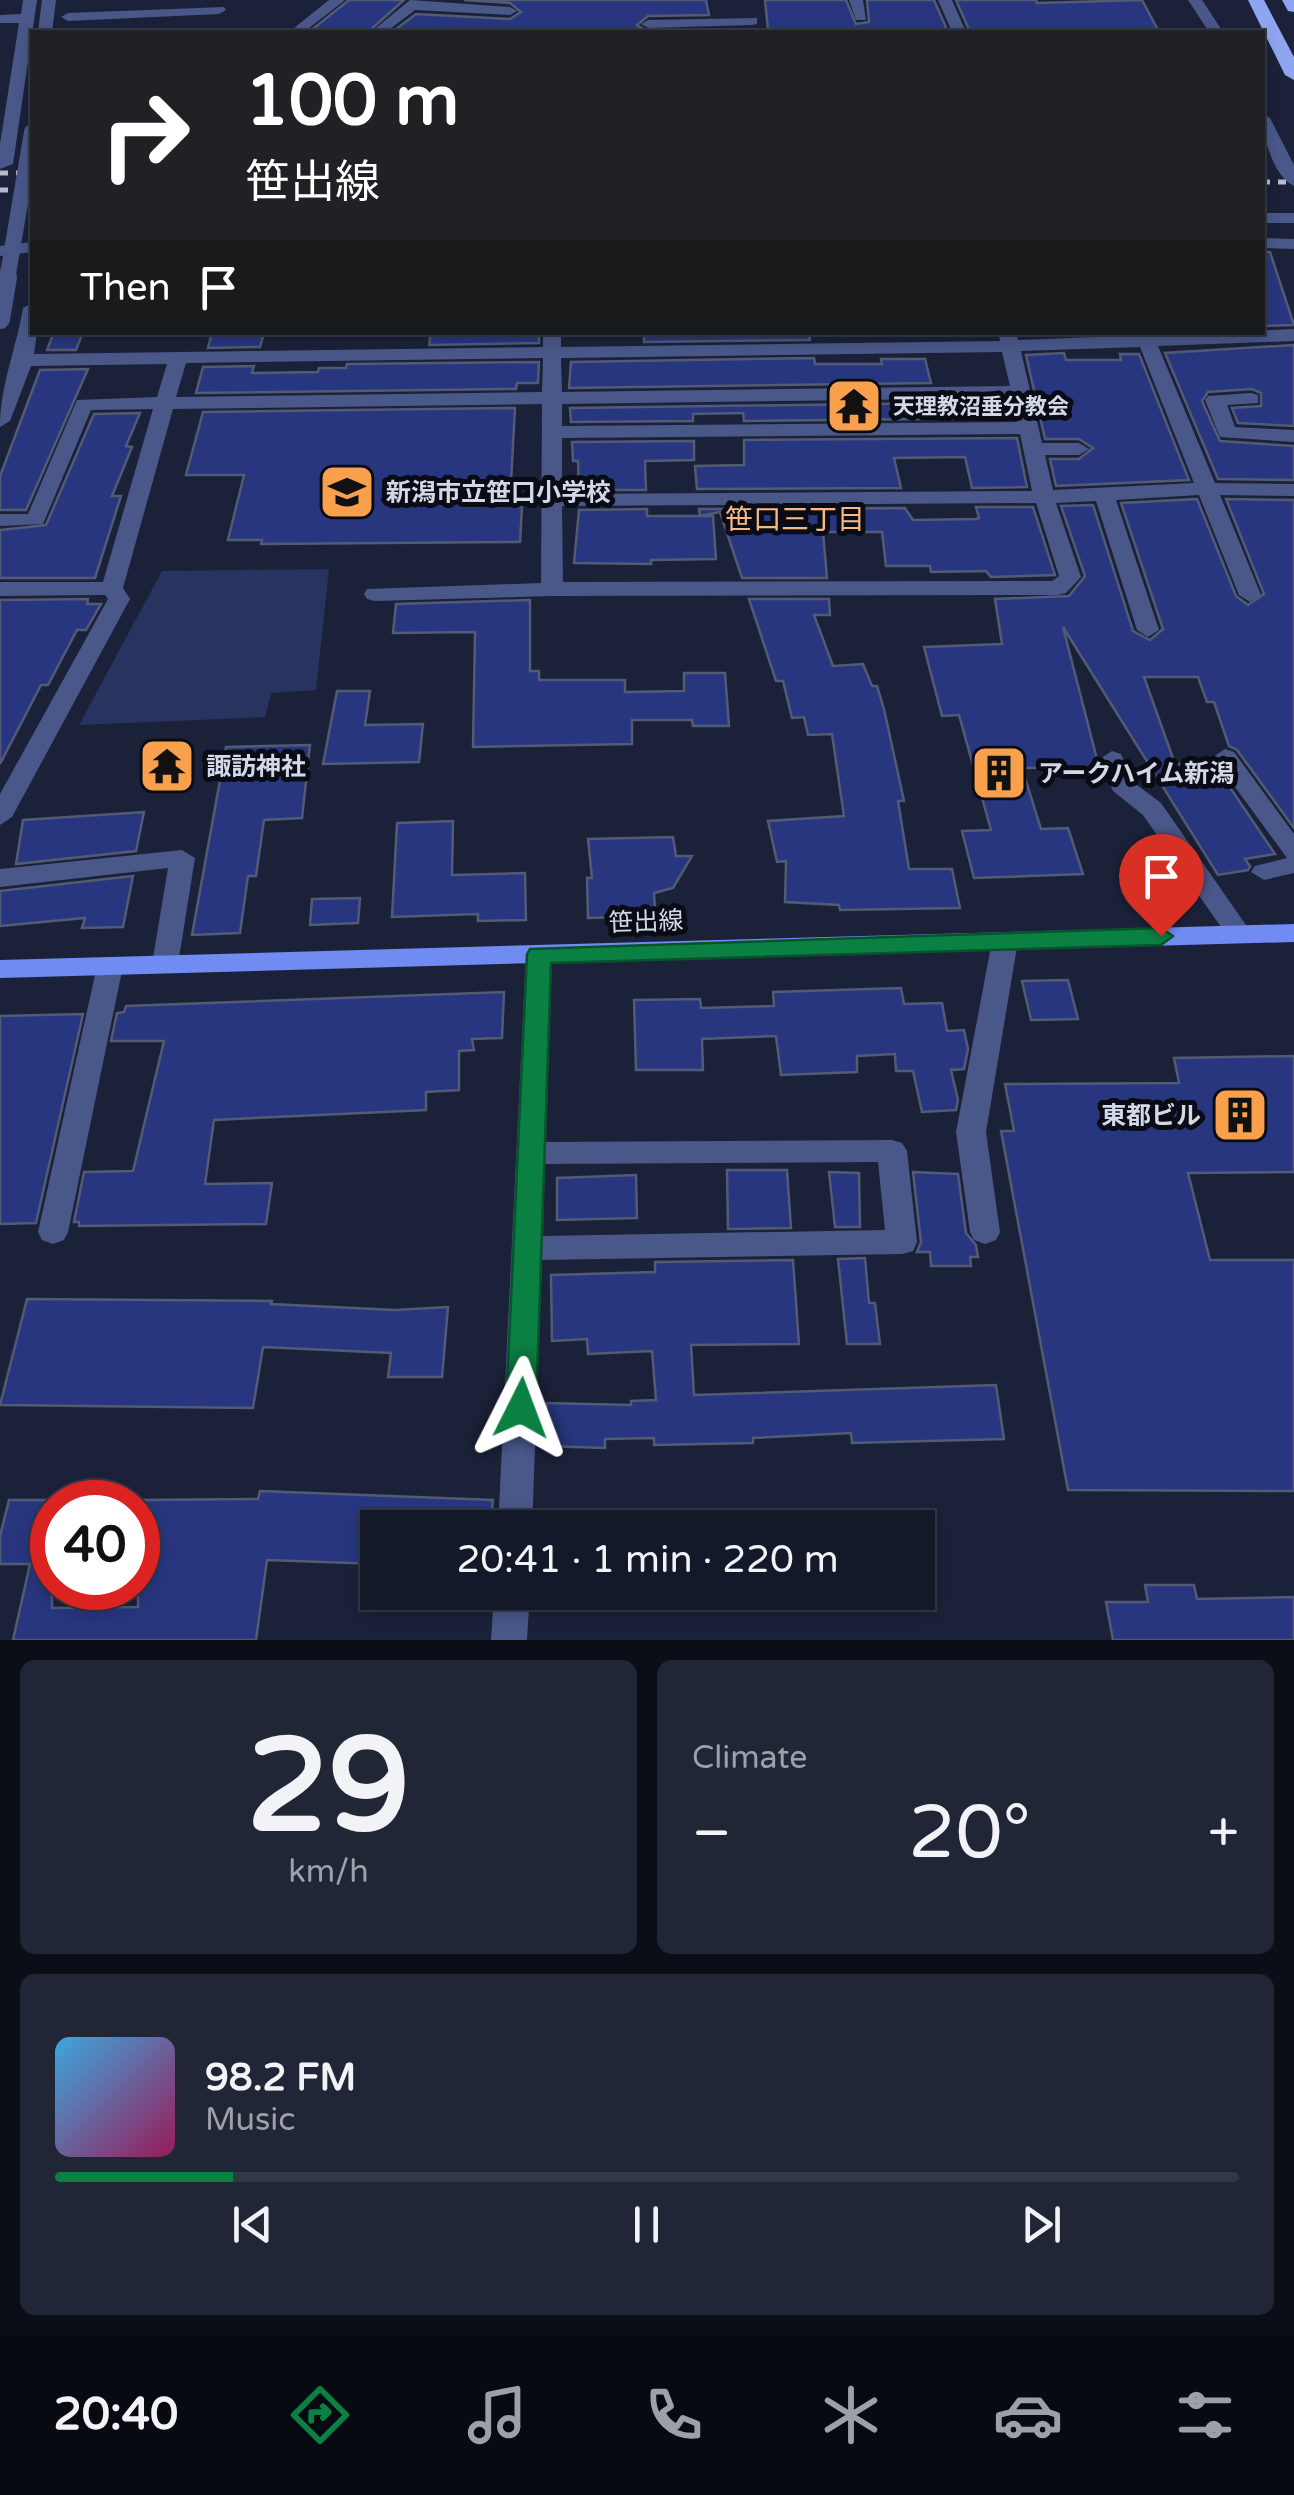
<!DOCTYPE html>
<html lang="en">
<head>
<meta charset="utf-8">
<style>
  :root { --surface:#14192a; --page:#212636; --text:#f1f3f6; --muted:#9da0a8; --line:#333847; --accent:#0b8043 }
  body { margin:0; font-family:"Varela Round","Noto Sans JP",sans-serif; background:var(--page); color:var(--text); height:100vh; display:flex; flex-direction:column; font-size:38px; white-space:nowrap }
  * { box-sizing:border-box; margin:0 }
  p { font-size:32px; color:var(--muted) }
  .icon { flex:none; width:55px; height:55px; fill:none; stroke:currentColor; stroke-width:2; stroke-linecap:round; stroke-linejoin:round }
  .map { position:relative; height:1640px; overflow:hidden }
  .sheet { display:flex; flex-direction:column; gap:20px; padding:20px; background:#0b0e17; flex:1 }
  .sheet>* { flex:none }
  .guide { position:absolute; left:30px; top:30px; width:1235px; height:305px; border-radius:0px; box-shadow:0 5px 15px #0003,0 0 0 2px var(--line); background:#202124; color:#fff; overflow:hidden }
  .speed { position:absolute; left:30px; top:1480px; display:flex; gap:20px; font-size:50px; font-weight:700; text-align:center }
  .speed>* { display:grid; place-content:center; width:130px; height:130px; border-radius:50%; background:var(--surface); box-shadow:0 5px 15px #0003,0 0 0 2px var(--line); line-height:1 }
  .speed .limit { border:15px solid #d22; background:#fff; color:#111 }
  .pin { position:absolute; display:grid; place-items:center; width:85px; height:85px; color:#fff; margin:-102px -42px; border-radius:50% 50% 50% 0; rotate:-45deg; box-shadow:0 0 10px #0007 }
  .pin .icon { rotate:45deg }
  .me { position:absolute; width:110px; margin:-55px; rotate:3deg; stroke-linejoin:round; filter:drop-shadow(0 0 8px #0008) }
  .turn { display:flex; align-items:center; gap:35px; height:210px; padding:0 50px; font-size:45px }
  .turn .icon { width:130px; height:130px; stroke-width:2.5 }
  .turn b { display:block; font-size:70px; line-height:85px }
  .then { display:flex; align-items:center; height:95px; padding:0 50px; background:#0003; gap:20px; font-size:38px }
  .big { font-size:75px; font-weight:600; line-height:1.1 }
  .sheet .card { flex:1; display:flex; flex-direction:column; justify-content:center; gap:15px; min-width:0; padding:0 35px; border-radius:15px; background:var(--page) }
  .sheet .dial { align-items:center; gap:0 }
  .dial b { font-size:130px; line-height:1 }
  .song { display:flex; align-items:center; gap:30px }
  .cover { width:120px; height:120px; border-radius:15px; background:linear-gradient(135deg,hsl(200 70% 55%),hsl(330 70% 35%)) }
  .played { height:10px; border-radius:5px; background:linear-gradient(90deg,var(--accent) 15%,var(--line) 15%) }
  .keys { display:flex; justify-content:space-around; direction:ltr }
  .heat { display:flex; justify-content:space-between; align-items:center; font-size:55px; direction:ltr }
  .sheet .tiles { flex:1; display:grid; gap:20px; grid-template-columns:1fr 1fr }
  .card:last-child { grid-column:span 2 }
  .trip { position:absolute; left:360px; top:1510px; width:575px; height:100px; border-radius:0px; background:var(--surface); box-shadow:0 5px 15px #0003,0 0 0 2px var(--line); font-weight:600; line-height:100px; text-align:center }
  .tabs { display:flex; height:160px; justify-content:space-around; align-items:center; background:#080a11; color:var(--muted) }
  .tabs .icon { width:70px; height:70px }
  .tabs .on { color:var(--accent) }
  .tabs b { font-size:45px; color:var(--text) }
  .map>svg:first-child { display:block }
  .green { fill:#28345f }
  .building { fill:#28367f; stroke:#525b75; stroke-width:2.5 }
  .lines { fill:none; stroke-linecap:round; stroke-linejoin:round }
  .minor { fill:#495889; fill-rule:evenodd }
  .major { fill:#708bf2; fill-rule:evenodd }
  .highway { fill:#8fa5ef; fill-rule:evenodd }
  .rail { stroke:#b7bccd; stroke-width:5; stroke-dasharray:8 8; stroke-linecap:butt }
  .minor-bridge-far1 { stroke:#495889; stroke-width:16 }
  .minor-bridge { stroke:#495889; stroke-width:20 }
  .route { fill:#0b8043; stroke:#07532c; stroke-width:2.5 }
  .labels { text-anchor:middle; stroke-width:10; stroke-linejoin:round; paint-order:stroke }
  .far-poi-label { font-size:22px; font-weight:bold; fill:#d3d8e7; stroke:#090c15; text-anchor:start }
  .poi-label { font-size:25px; font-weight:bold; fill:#d3d8e7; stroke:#090c15; text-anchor:start }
  .street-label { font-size:25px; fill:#d3d8e7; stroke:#090c15 }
  .neighbourhood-label { font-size:28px; fill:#f8b884; stroke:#090c15 }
</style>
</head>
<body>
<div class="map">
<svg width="1294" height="1640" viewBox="0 0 1294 1640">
  <rect width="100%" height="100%" fill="#1b2138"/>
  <!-- green -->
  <polygon class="green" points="329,569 316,690 271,693 265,717 79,725 162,571"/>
  <!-- building -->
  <g class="building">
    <polygon points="349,0 404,0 368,32 309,32"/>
    <polygon points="464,0 706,0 709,15 648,16 637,25 648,32 712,32 392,32 416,14 510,19 521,12 510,3"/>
    <polygon points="765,0 846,0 856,24 869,22 867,0 934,0 948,32 768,30"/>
    <polygon points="956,0 1036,0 1037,3 1142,0 1159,32 970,32"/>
    <polygon points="1262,252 1270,252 1294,325 1262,326"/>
    <polygon points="54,332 83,332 76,350 47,350"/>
    <polygon points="212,332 249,332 264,333 260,347 208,348"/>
    <polygon points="431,332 539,332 539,343 429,345"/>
    <polygon points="644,332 809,332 810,340 644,342"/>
    <polygon points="1294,345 1294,426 1238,423 1232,408 1261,406 1261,393 1252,389 1208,392 1202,401 1220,441 1294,446 1294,480 1218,479 1165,353"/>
    <polygon points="1064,353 1066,360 1121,360 1120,354 1139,354 1189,480 1056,486 1050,459 1079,459 1093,448 1079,439 1045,439 1026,355"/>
    <polygon points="814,358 815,364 882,364 881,359 925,359 931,383 569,388 571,362"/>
    <polygon points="539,362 538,383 517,383 516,389 196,393 203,367 254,366 252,373 318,372 319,368 346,368 347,364"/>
    <polygon points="88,369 26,510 0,510 0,476 40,370"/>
    <polygon points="1009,402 1012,418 744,421 743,413 693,414 693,421 571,422 570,408"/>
    <polygon points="515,408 510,500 518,500 518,507 522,507 520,542 261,544 262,540 228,540 244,475 186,475 203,412"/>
    <polygon points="140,413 126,446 132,447 112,496 121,496 95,578 0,578 0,530 46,525 94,414"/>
    <polygon points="1017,438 1027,487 972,488 965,457 894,458 901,488 697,489 695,466 744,465 744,440"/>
    <polygon points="694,441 694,460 645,461 646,490 579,490 578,461 573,461 572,442"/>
    <polygon points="1197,499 1236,596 1248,605 1264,594 1226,499 1294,500 1294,828 1237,750 1229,746 1214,702 1207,702 1198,677 1144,677 1175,764 1212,761 1275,854 1245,859 1250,866 1248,870 1218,875 1063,627 1099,767 1022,768 1041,829 1068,828 1083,874 974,878 962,831 991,830 959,715 942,716 924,647 1002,644 995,599 1069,596 1085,576 1061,506 1093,505 1133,631 1150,640 1163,629 1121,503"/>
    <polygon points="976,507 1033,507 1055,575 991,577 986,571 931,572 930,566 886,566 882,532 823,532 827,578 742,578 720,512 700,516 699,509 905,508 913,520 976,519 979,518"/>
    <polygon points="647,509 647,516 713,516 716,559 651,560 651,564 574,563 579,510"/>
    <polygon points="88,599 87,604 101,604 86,630 77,630 48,685 41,685 0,764 0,600"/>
    <polygon points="749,599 829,599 830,615 814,615 833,666 863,664 872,686 877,686 884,709 904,801 898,801 909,869 952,869 960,908 840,910 839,905 785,902 786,861 777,862 768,821 844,816 832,734 808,735 804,717 792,718 783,681 776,681"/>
    <polygon points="530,600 530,671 539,671 539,680 625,680 625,692 684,691 684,673 725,673 729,726 693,726 692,720 632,720 632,744 473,747 475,632 393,633 396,604"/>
    <polygon points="337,691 370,691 365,725 423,724 419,762 323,764"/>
    <polygon points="310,745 302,818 264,820 256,876 248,876 240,933 192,935 226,747"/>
    <polygon points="144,812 136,851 16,864 23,820"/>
    <polygon points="453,821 452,875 525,873 526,920 478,921 478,914 392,917 397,823"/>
    <polygon points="673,837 676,856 692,856 673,888 654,893 655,910 622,910 622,917 588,918 587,878 592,878 588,839"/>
    <polygon points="133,876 123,927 82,928 85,918 0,926 0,891"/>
    <polygon points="360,898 358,923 310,925 312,899"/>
    <polygon points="1068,980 1078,1019 1031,1020 1022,981"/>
    <polygon points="901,988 904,1004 942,1003 947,1031 964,1030 968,1049 964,1069 951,1070 958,1100 956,1110 922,1112 913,1071 896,1071 895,1054 857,1056 857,1072 781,1075 776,1036 702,1039 703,1070 636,1070 634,1000 700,999 701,1008 774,1006 773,992"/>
    <polygon points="504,992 502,1038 472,1039 474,1050 459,1051 459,1090 426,1092 426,1110 214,1120 205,1184 272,1183 266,1224 79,1226 79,1222 74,1222 84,1172 133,1171 164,1041 111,1041 117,1013 124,1012 126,1006"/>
    <polygon points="83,1014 36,1223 0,1224 0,1016"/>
    <polygon points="1294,1056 1294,1172 1188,1173 1210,1260 1294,1260 1294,1491 1068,1490 1001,1131 1014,1131 1005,1084 1179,1083 1174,1058"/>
    <polygon points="727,1170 787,1170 791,1228 728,1229"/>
    <polygon points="829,1172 859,1173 860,1227 835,1227"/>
    <polygon points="913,1172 958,1174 966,1233 976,1245 978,1257 970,1257 971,1266 931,1266 930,1252 917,1252 921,1242"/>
    <polygon points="636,1175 637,1218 557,1220 557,1178"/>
    <polygon points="865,1258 869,1303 875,1303 880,1344 847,1344 838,1259"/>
    <polygon points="793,1260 799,1344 691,1345 694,1395 996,1385 1004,1439 852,1443 851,1433 753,1438 753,1443 654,1445 654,1438 605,1439 605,1448 543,1446 547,1403 631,1405 631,1401 656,1400 652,1351 588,1354 587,1339 552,1341 551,1275 655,1272 655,1262"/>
    <polygon points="27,1299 272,1301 271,1304 395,1310 448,1307 442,1377 388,1377 391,1353 263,1347 253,1408 0,1405"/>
    <polygon points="260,1491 493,1500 490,1528 378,1528 378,1564 267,1560 256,1640 13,1640 30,1564 0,1564 0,1536 9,1500 52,1500 52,1608 138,1607 138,1500 258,1499"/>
    <polygon points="1145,1585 1194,1585 1197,1599 1294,1597 1294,1640 1113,1640 1106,1602 1148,1602"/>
  </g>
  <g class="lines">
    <!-- minor -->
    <g class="minor">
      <polygon points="23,0 37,0 13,164 0,169 0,144 19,23 0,23 0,15 21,14"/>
      <polygon points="42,0 56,0 52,32 38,32"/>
      <polygon points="329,0 345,0 304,32 289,32"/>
      <polygon points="410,0 510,7 517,11 510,15 415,10 386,32 371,32"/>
      <polygon points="849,0 863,0 866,20 856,20"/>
      <polygon points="938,0 952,0 966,32 952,32"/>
      <polygon points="1188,0 1202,0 1223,32 1209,32"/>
      <polygon points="224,7 226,10 219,14 68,21 61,17 68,13"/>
      <polygon points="757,18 757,24 752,25 648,28 641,24 648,20"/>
      <path d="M 1262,113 L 1270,118 L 1294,165 L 1294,186 C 1273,176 1262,135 1262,113 Z"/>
      <rect x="1262" y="213" width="32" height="10"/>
      <polygon points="1262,238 1294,239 1294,249 1262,248"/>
      <polygon points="32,242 32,252 0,256 0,246"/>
      <path d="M 32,303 L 32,332 L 37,332 L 34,354 L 543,347 L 543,332 L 561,332 L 561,347 L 1000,341 L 998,332 L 1016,332 L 1018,340 L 1294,329 L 1294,341 L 1158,346 L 1215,483 L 1294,484 L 1294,496 L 1220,495 L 1261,595 L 1250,602 L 1239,595 L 1199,495 L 1116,500 L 1159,630 L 1148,637 L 1137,630 L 1096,501 L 1056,503 L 1081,577 L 1066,593 L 1058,595 L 552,596 L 375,601 L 367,599 L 364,594 L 367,589 L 541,583 L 542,404 L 173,409 L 123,588 L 130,599 L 12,817 L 0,825 L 0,794 L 108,599 L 105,595 L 0,596 L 0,582 L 103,582 L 153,409 L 91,410 L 43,524 L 0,526 L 0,514 L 28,514 L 77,400 L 157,397 L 167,364 L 31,366 L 10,421 L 0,427 C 0,386 16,349 23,308 ZM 1140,347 L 1194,483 L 1053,490 L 1045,455 L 1079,455 L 1089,449 L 1079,443 L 1042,443 L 1021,351 ZM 1002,352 L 1010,386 L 562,392 L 561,358 ZM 543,358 L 542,392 L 176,397 L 186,363 ZM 1012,398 L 1017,422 L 562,426 L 562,404 ZM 1020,434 L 1032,491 L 562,494 L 562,438 ZM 1036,503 L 1059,576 L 1052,581 L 563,582 L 562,506 Z"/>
      <polygon points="1251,393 1258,395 1258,403 1227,405 1235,427 1294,430 1294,442 1220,437 1205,400 1208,396"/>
      <polygon points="1225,749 1234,752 1294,834 1294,873 1264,880 1251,872 1255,866 1287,858 1213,757"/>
      <polygon points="1112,751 1121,754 1133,782 1161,803 1248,928 1252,934 1248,940 1230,940 1143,815 1113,791 1100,759"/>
      <polygon points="182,850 195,858 178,964 175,971 155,971 152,964 168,868 0,887 0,869"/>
      <polygon points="1005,932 1014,935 1018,941 986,1132 1000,1232 996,1240 985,1244 974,1240 970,1232 956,1132 992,941 996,935"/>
      <path d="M 539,946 L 548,948 L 552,955 L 546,1142 L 892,1140 L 902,1143 L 907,1151 L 917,1242 L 913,1251 L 902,1254 L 542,1260 L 532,1528 L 498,1528 L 526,955 L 530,948 ZM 878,1162 L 885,1230 L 543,1236 L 545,1164 Z"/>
      <polygon points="110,957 120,959 123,966 68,1232 64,1240 53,1244 42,1240 38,1232 97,966 100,959"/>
      <polygon points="494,1592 530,1592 527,1640 491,1640"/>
    </g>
    <!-- major -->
    <polygon class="major" points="1294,924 1294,942 0,978 0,960"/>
    <!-- highway -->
    <g class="highway">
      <polygon points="1248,0 1264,0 1294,57 1294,80 1285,75"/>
      <polygon points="1282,0 1294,0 1294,12 1288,11"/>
    </g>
    <!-- rail -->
    <g class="rail">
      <polyline points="0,173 32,173"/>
      <polyline points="1262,182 1294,182"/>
      <polyline points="0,190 32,190"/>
    </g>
    <!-- minor-bridge-far1 -->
    <polyline class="minor-bridge-far1" points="7,280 32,132"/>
    <!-- minor-bridge -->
    <polyline class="minor-bridge" points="0,319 7,277"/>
  </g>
  <!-- route -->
  <polygon class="route" points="1161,928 1173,936 1161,945 551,963 536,1408 532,1417 521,1420 511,1417 506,1408 527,954 530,949"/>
  <!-- icons -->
  <defs>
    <g id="temple-square" transform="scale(2.875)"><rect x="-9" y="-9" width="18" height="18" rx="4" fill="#f9a04d" stroke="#090c15"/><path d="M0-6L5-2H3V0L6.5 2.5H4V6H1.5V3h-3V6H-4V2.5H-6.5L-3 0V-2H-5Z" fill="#111"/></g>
    <g id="school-square" transform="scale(2.875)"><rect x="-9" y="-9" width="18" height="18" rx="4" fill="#f9a04d" stroke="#090c15"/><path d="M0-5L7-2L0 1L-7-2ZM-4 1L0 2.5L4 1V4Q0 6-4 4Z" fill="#111"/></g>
    <g id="building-square" transform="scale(2.875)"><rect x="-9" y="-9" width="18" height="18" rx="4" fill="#f9a04d" stroke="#090c15"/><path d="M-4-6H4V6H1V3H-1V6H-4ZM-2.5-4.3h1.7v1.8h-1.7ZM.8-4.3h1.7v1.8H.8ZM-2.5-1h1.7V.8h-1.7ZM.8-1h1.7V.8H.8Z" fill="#111"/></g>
  </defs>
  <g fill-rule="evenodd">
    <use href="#temple-square" x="854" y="406"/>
    <use href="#school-square" x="347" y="492"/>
    <use href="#temple-square" x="167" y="766"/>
    <use href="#building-square" x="999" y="773"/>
    <use href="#building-square" x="1240" y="1115"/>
  </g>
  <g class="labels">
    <!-- far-poi labels -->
    <g class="far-poi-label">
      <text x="893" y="414">天理教沼垂分教会</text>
    </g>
    <!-- poi labels -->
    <g class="poi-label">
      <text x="386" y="501">新潟市立笹口小学校</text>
      <text x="206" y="775">諏訪神社</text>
      <text x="1038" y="782">アークハイム新潟</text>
      <text x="1201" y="1124" text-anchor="end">東都ビル</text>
    </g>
    <!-- street labels -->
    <g class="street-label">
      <text transform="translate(646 921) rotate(-2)" y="9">笹出線</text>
    </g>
    <!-- neighbourhood labels -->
    <g class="neighbourhood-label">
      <text x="795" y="529">笹口三丁目</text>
    </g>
  </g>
</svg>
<div class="speed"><div class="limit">40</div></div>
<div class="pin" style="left:1161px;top:936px;background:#d93025"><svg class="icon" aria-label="arrive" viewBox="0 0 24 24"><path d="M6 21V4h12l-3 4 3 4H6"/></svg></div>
<svg class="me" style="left:521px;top:1408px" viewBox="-20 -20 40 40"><path d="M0-17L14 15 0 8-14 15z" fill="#0b8043" stroke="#fff" stroke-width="4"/></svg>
<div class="trip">20:41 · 1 min · 220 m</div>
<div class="guide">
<div class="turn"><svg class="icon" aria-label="right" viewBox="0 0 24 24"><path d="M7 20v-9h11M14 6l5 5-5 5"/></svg><div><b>100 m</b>笹出線</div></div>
<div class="then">Then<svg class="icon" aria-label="arrive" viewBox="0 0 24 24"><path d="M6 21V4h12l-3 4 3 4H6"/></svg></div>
</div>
</div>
<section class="sheet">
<div class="tiles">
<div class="card dial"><b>29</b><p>km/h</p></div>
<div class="card"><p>Climate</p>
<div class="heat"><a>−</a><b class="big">20°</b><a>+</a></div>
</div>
<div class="card">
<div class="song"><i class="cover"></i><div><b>98.2 FM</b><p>Music</p></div></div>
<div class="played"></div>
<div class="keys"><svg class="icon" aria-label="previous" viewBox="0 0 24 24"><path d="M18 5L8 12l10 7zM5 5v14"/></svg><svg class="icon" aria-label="pause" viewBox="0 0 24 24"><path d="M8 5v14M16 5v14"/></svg><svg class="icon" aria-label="next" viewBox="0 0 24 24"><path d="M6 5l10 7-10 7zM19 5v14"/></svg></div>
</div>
</div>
</section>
<nav class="tabs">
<b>20:40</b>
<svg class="icon on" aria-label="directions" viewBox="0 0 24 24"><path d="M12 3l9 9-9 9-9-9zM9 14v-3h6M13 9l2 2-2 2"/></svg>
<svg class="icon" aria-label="music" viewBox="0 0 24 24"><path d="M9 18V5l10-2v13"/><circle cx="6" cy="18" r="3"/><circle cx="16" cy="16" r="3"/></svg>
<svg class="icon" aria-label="phone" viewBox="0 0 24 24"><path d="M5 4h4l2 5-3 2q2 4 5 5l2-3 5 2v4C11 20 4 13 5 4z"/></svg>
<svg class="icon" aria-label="climate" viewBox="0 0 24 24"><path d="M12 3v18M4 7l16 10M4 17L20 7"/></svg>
<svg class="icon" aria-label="car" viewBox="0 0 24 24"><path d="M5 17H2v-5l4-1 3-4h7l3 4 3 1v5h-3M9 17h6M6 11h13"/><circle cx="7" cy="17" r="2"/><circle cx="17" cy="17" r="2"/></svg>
<svg class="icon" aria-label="filters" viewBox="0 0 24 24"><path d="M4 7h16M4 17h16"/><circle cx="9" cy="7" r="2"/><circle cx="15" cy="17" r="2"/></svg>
</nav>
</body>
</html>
